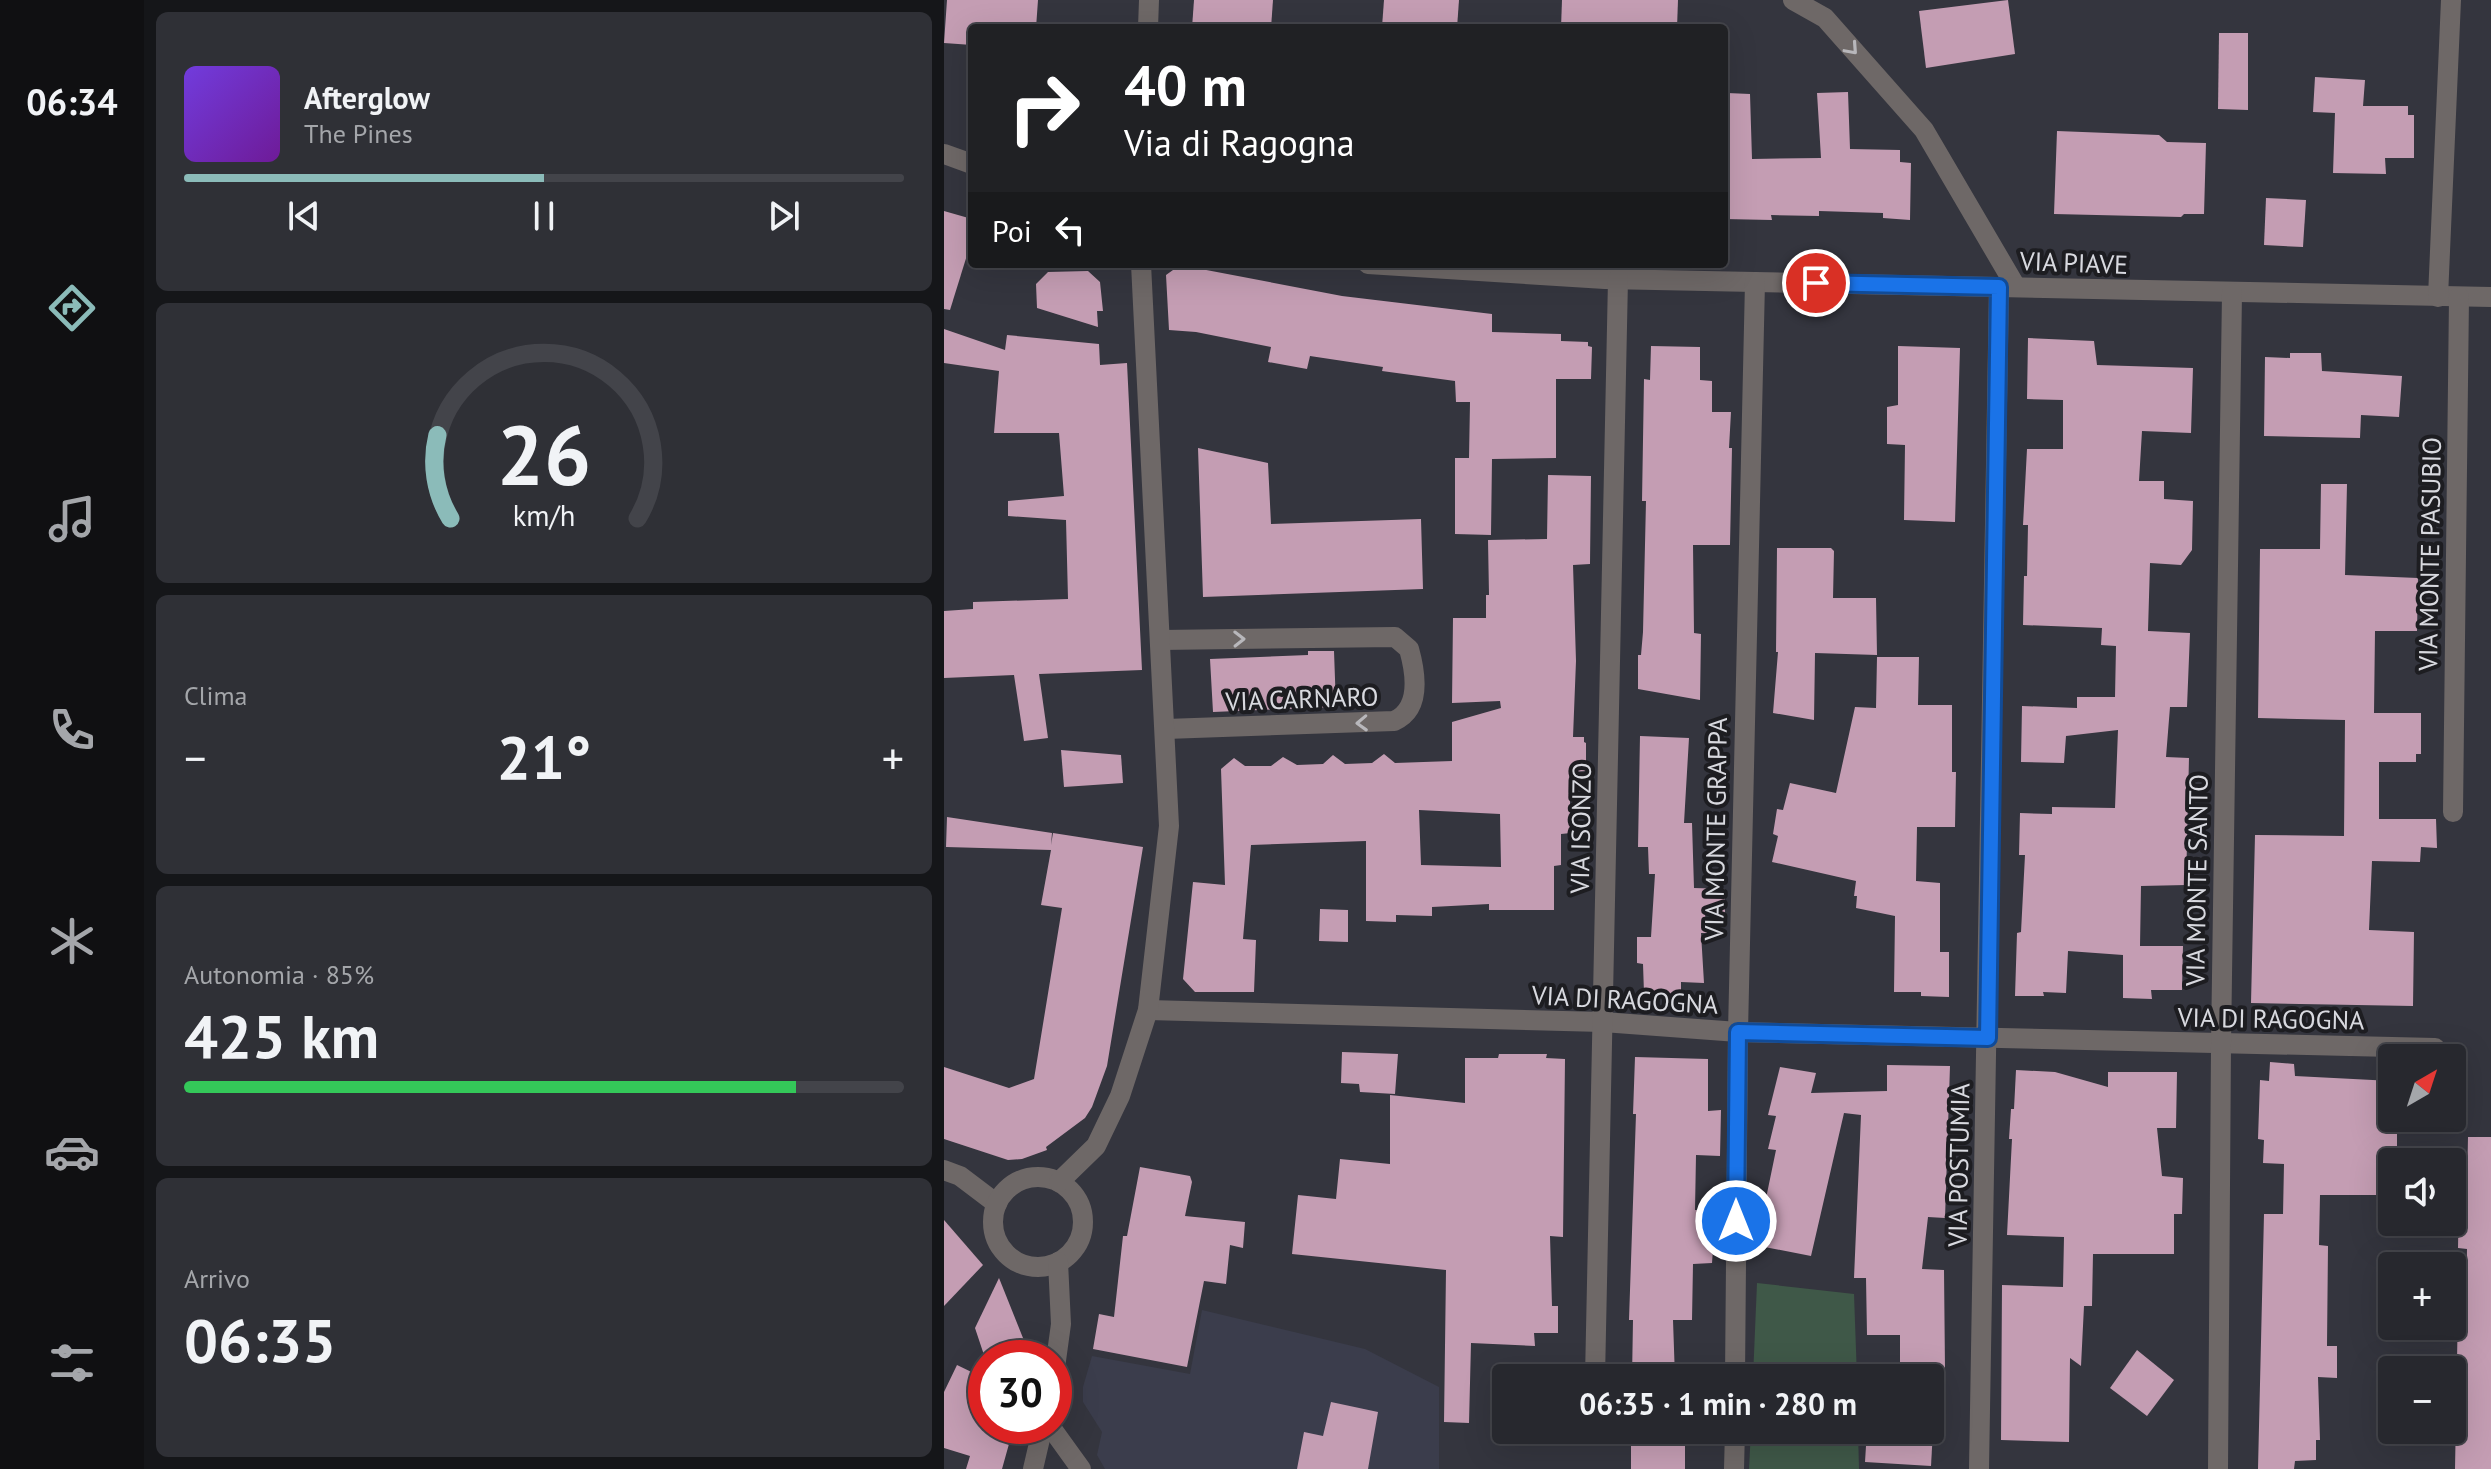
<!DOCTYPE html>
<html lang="it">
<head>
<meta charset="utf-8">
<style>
  :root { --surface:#27282e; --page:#2f3036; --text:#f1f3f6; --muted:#a4a6aa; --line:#43444a; --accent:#8bbbb9 }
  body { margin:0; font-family:"PT Sans",sans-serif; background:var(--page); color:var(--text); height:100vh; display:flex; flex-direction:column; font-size:30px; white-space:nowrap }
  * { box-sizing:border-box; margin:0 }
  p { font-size:26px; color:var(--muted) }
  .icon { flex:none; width:44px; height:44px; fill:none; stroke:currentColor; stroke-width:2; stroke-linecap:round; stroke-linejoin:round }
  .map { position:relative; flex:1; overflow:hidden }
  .side { display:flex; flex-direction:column; gap:12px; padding:12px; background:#151619; width:800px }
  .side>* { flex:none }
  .hud { position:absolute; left:24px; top:24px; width:760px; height:244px; border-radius:8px; box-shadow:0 8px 32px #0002,0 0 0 2px var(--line); background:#202124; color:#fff; overflow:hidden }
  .needle { width:52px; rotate:39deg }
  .tools { position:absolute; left:1434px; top:1044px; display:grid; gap:16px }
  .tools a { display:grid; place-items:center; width:88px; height:88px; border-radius:8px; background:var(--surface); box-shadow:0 8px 32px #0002,0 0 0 2px var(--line); font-size:40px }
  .speed { position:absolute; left:24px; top:1340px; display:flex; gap:16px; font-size:40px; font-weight:700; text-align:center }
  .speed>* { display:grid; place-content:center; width:104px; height:104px; border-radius:50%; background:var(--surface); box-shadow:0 8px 32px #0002,0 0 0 2px var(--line); line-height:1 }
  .speed .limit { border:12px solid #d22; background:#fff; color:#111 }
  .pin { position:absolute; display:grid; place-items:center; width:68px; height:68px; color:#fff; margin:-34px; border:4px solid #fff; border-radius:50%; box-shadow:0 2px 8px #0007 }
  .me { position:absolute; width:88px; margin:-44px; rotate:0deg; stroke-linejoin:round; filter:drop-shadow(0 0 6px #0008) }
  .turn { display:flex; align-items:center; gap:28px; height:168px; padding:0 24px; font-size:36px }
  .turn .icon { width:104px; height:104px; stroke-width:2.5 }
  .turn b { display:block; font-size:56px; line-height:68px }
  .then { display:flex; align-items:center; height:76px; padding:0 24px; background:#0003; gap:16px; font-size:30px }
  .big { font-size:60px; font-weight:700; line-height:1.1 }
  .side .card { flex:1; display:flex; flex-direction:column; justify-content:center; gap:12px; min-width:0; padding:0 28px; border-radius:12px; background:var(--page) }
  .side .dial { align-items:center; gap:0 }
  .dial svg { height:208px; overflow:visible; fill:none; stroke:var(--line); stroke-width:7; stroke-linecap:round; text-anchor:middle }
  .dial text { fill:var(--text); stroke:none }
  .song { display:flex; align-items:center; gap:24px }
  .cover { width:96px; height:96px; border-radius:12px; background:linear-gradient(135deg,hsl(260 70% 55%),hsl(280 70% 35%)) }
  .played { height:8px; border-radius:4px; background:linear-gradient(90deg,var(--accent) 50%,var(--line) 50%) }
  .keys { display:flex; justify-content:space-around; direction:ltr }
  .heat { display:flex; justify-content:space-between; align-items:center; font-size:44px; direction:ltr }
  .charge { height:12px; border-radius:6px; background:linear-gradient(90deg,#34c759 85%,var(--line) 0) }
  .trip { position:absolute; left:548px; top:1364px; width:452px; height:80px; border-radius:8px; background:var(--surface); box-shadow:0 8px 32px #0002,0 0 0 2px var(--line); font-weight:700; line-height:80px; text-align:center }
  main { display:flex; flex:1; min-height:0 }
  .dock { display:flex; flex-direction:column; width:144px; justify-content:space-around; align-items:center; background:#101012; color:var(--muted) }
  .dock .icon { width:56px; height:56px }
  .dock .current { color:var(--accent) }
  .dock b { font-size:36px; color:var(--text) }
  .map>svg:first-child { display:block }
  .built { fill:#3b3d4c }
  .green { fill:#3f5848 }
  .building { fill:#c49db3; fill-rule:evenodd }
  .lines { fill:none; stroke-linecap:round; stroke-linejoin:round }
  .minor { stroke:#6e6867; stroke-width:20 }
  .oneway { stroke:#b8b7bb }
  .route-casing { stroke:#114b97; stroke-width:20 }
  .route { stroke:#1a73e8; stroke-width:14 }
  .labels { text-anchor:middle; stroke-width:8; stroke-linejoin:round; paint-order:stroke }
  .street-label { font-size:26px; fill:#d8d9df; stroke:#1d1d21 }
</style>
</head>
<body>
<main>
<nav class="dock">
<b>06:34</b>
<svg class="icon current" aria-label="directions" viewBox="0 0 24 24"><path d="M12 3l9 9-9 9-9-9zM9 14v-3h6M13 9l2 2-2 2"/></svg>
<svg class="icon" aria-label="music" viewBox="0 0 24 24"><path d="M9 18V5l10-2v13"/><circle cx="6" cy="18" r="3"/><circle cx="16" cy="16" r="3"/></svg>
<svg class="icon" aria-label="phone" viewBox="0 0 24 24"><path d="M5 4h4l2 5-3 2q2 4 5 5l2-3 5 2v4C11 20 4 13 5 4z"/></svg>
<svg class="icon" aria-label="climate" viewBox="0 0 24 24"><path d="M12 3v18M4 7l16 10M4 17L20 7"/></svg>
<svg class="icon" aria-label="car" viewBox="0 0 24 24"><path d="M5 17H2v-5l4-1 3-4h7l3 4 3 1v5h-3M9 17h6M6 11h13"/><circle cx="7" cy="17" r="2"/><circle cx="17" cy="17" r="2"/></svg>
<svg class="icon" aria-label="filters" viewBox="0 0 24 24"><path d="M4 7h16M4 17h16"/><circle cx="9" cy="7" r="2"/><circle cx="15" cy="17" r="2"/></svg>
</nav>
<section class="side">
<div class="card">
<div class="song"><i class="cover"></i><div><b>Afterglow</b><p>The Pines</p></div></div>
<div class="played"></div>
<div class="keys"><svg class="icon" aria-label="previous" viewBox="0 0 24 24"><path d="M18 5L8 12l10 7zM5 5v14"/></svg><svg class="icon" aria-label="pause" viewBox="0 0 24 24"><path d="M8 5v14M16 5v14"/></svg><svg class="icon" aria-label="next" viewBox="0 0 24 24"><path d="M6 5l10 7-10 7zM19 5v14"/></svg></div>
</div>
<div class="card dial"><svg viewBox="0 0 100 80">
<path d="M14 69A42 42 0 1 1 86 69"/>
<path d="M14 69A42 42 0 0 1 9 37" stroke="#8bbbb9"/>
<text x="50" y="56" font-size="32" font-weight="700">26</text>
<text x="50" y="72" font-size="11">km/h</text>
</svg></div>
<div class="card"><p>Clima</p>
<div class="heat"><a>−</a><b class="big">21°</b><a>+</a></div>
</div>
<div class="card"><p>Autonomia · 85%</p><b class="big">425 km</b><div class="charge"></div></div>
<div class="card"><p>Arrivo</p><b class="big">06:35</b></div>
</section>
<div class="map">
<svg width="1547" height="1469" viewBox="0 0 1547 1469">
  <rect width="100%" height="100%" fill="#34353e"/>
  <!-- built -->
  <polygon class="built" points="258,1310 421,1349 495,1387 495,1469 161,1469 153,1455 158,1432 139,1402 139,1387 148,1356 246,1374"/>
  <!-- green -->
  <g class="green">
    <polygon points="813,1283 910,1294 913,1378 809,1378"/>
    <polygon points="807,1430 914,1430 915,1469 805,1469"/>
  </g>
  <!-- building -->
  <g class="building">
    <polygon points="3,0 94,0 92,28 28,28 28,45 0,43"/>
    <polygon points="250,0 329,0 327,28 248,28"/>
    <polygon points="440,0 515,0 513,28 438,27"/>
    <polygon points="618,0 734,0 733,28 617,28"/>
    <polygon points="1064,0 1071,54 982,68 975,11"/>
    <polygon points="1275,33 1304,33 1304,110 1274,109"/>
    <polygon points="1371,77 1421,80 1419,106 1464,106 1464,115 1470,115 1470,158 1441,158 1442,174 1389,173 1391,113 1369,112"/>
    <polygon points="904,92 906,149 956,150 956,162 967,163 966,220 939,218 939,213 875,211 875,216 827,215 828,220 780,219 780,110 783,93 806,94 808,159 877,158 873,93"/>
    <polygon points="1113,131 1215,135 1223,142 1262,143 1260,214 1240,214 1237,217 1110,214"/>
    <polygon points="1322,198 1362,200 1359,247 1320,245"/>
    <polygon points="0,211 28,219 28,239 6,310 0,309"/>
    <polygon points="236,265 398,296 548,314 548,332 617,334 617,341 644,342 644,346 648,347 647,379 612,379 612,458 548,459 547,535 511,534 511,458 525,458 526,402 512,402 511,381 438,371 439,367 366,356 363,369 324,362 327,347 252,332 225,330 222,275"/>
    <polygon points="144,271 156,282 159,311 153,311 154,327 93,308 92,284 104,272"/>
    <polygon points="0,329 61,350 63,335 155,344 156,365 183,363 198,670 95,674 104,738 80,741 70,675 0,678 0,611 29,609 29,602 124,599 122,520 64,516 64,501 120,496 115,433 50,433 55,371 0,363"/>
    <polygon points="1084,338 1150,341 1153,365 1249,368 1247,433 1198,431 1195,481 1220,481 1220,499 1249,501 1248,550 1237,565 1206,563 1204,631 1246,633 1243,707 1226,707 1222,757 1245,758 1242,885 1197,886 1196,946 1239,946 1238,990 1207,990 1208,999 1179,998 1179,955 1124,951 1122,993 1099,992 1100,996 1071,996 1073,933 1077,932 1081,855 1075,855 1076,813 1108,814 1108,807 1171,808 1174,730 1122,736 1120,763 1077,762 1078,706 1133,708 1133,697 1171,697 1172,646 1157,645 1158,628 1079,625 1080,576 1083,576 1084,525 1079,525 1083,449 1119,449 1119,400 1083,399"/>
    <polygon points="707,346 756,347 756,380 768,381 768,412 787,412 785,448 788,448 786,545 749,545 750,633 757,634 756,700 694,689 694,655 697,655 699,632 702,501 698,501 700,379 706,380"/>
    <polygon points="954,346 1016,348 1011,522 960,520 961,445 943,444 943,407 954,405"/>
    <polygon points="1346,353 1377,353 1378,371 1458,376 1455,417 1417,415 1416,438 1320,436 1321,357 1346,358"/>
    <polygon points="254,448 324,463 327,524 477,519 479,589 259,597"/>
    <path d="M 604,475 L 647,476 L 646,564 L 629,565 L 632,661 L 629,737 L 640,737 L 640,742 L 642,743 L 642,771 L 625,772 L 627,833 L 617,834 L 617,865 L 610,866 L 610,910 L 545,910 L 545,904 L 488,907 L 488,916 L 452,915 L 452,922 L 422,921 L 422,841 L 307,845 L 299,939 L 312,940 L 310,992 L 251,992 L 239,979 L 249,882 L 281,885 L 277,769 L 290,758 L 301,766 L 327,766 L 339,757 L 353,765 L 379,764 L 389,755 L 401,764 L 428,763 L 440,754 L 451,763 L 508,761 L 508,722 L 557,708 L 556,701 L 508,703 L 509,618 L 542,618 L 542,595 L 545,595 L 544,540 L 603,539 ZM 475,810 L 556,814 L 557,867 L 477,865 Z"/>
    <polygon points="1377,484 1403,484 1401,575 1474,578 1473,631 1431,631 1430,713 1477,713 1477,754 1472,754 1472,762 1435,762 1435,819 1492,819 1493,848 1477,847 1476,862 1428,861 1425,930 1470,932 1469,1006 1307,1003 1311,835 1400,836 1401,720 1314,718 1316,549 1376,549"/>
    <polygon points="833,548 887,548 890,551 889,598 932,598 933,655 871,653 870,720 829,713 834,652 832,652"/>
    <polygon points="364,651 390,651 392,707 269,712 266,659 364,655"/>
    <polygon points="933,657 975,657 974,705 1008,705 1008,772 1012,772 1011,827 973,827 972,881 996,883 996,952 1005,952 1005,997 977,996 977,992 950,992 951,916 912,908 913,896 910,896 912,881 828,862 834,836 829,834 833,809 839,810 846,783 892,793 911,707 932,708"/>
    <polygon points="696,736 745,738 740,823 748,823 750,888 781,889 781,913 761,914 763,933 757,933 760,983 737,982 737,994 700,993 699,964 693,963 693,937 707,937 711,874 705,874 704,847 694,847"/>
    <polygon points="117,750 177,755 179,783 120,787"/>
    <polygon points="3,817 108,833 107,845 109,833 199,847 163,1066 148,1107 141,1118 102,1147 103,1150 78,1159 64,1160 0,1139 0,1067 65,1088 90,1079 118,908 97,905 107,850 2,847"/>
    <polygon points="376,909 404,910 404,942 375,941"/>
    <polygon points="398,1052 454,1054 451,1094 416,1092 415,1084 397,1083"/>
    <polygon points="555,1054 603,1054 602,1058 621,1059 619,1237 606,1236 608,1306 614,1306 614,1333 590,1333 591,1346 527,1343 525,1423 500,1422 502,1270 348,1254 354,1195 392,1199 396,1159 446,1164 446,1095 521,1103 521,1058 554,1058"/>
    <polygon points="691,1057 764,1059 764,1111 777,1110 776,1156 752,1155 751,1210 772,1209 768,1263 749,1264 748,1320 729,1320 731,1378 688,1378 689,1320 685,1320 692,1114 689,1114"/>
    <polygon points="1326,1062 1350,1064 1351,1076 1448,1081 1448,1118 1453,1118 1453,1162 1448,1162 1448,1195 1376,1195 1375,1245 1384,1246 1383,1346 1393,1346 1393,1378 1374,1377 1376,1440 1372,1440 1372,1460 1351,1461 1350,1469 1314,1469 1320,1214 1339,1214 1340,1164 1319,1163 1320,1140 1314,1139 1316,1080 1325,1081"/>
    <polygon points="943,1065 1006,1066 1001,1218 984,1217 978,1269 1000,1270 1001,1370 993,1369 992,1378 956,1378 956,1335 923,1335 922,1278 910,1278 917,1115 900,1113 867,1256 805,1244 805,1228 810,1208 820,1208 832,1150 824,1149 832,1116 824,1115 836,1067 872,1073 867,1093 943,1091"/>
    <polygon points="1072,1070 1111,1072 1164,1087 1164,1072 1233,1072 1232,1128 1213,1128 1218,1176 1239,1178 1238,1214 1230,1214 1230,1254 1149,1254 1148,1306 1140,1306 1137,1366 1126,1358 1125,1442 1057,1440 1058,1285 1119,1287 1120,1237 1063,1235 1068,1139 1065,1139 1067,1109 1070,1109"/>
    <polygon points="1524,1137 1547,1137 1547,1469 1511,1469 1512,1414 1521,1415 1522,1362 1513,1361 1514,1302 1522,1302 1523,1249 1514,1248 1515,1188 1523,1189"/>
    <polygon points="196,1167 246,1176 248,1182 241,1216 301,1222 299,1248 286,1245 282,1284 260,1281 243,1367 149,1349 155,1314 170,1317 179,1236 183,1236"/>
    <polygon points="0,1220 39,1265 0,1306"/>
    <polygon points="55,1278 87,1358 41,1358 31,1328"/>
    <polygon points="1193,1350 1230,1380 1203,1416 1166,1388"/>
    <polygon points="13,1365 42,1379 42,1426 70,1426 58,1469 22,1469 26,1456 0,1448 0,1392"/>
    <polygon points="387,1402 434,1412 424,1469 353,1469 360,1432 379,1436"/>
    <polygon points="923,1430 989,1430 987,1466 921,1462"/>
    <rect x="687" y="1443" width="54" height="26"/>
  </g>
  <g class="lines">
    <!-- minor -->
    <g class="minor">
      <polyline points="849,0 881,18 980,130 1072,287"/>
      <polyline points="204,28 205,0"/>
      <polyline points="0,154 28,164"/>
      <polyline points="424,264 661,279 1547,297"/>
      <polyline points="1494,297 1507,0"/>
      <path d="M 217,640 L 451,637 L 465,649 C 472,674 477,709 450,721 L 222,729"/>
      <polyline points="1509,812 1515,297"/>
      <polyline points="204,1010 659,1022 794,1032 1491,1048"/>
      <polyline points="0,1170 16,1176 53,1204"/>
      <circle cx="94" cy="1222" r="45"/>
      <polyline points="115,1182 152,1146 176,1096 204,1010 225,826 197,264"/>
      <polyline points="110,1375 117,1324 114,1262"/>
      <polyline points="651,1378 674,279"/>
      <polyline points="791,1378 794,1032 811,282"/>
      <polyline points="106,1426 137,1469"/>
      <polyline points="89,1469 99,1426"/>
      <polyline points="790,1469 791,1430"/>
      <polyline points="1035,1469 1055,287"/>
      <polyline points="1274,1469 1277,1044 1288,293"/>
    </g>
  </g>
  <!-- one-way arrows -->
  <defs><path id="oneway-chevron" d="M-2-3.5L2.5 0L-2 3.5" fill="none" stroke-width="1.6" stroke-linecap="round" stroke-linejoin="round" transform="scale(2)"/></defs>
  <g class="oneway">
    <use href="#oneway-chevron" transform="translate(908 49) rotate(48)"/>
    <use href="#oneway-chevron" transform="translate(295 639) rotate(-1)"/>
    <use href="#oneway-chevron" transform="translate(418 723) rotate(178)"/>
  </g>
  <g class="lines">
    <!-- route casing -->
    <g class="route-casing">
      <polyline id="route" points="792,1221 794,1032 1044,1038 1055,287 872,283"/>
    </g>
    <!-- route -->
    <use href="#route" class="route"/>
  </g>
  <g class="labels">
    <!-- street labels -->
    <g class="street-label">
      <text transform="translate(1130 263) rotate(2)" y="9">VIA PIAVE</text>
      <text transform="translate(1486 554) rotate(-89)" y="9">VIA MONTE PASUBIO</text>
      <text transform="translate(358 699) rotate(-2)" y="9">VIA CARNARO</text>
      <text transform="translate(637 828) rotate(-89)" y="9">VIA ISONZO</text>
      <text transform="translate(772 829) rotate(-89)" y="9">VIA MONTE GRAPPA</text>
      <text transform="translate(1253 880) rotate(-89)" y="9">VIA MONTE SANTO</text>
      <text transform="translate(681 1000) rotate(3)" y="9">VIA DI RAGOGNA</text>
      <text transform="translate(1327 1019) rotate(1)" y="9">VIA DI RAGOGNA</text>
      <text transform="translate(1015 1165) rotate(-89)" y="9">VIA POSTUMIA</text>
    </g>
  </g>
</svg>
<div class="tools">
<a><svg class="needle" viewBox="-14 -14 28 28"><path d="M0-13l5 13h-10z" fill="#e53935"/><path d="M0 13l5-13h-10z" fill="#a4a6aa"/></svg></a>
<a><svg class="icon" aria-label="sound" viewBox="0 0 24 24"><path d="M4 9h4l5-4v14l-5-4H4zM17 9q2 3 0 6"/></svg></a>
<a>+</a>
<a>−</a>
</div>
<div class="speed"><div class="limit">30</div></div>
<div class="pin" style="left:872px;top:283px;background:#d93025"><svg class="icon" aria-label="arrive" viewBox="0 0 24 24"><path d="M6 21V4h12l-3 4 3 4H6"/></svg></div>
<svg class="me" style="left:792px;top:1221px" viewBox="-20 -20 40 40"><circle r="17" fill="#1a73e8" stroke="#fff" stroke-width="3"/><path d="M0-11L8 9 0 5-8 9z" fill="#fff"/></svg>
<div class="trip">06:35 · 1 min · 280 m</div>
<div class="hud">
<div class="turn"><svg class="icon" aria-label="right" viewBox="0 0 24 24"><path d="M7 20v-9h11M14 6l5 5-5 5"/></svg><div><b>40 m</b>Via di Ragogna</div></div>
<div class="then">Poi<svg class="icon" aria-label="left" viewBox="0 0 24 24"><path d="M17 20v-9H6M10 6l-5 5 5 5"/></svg></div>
</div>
</div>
</main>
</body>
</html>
